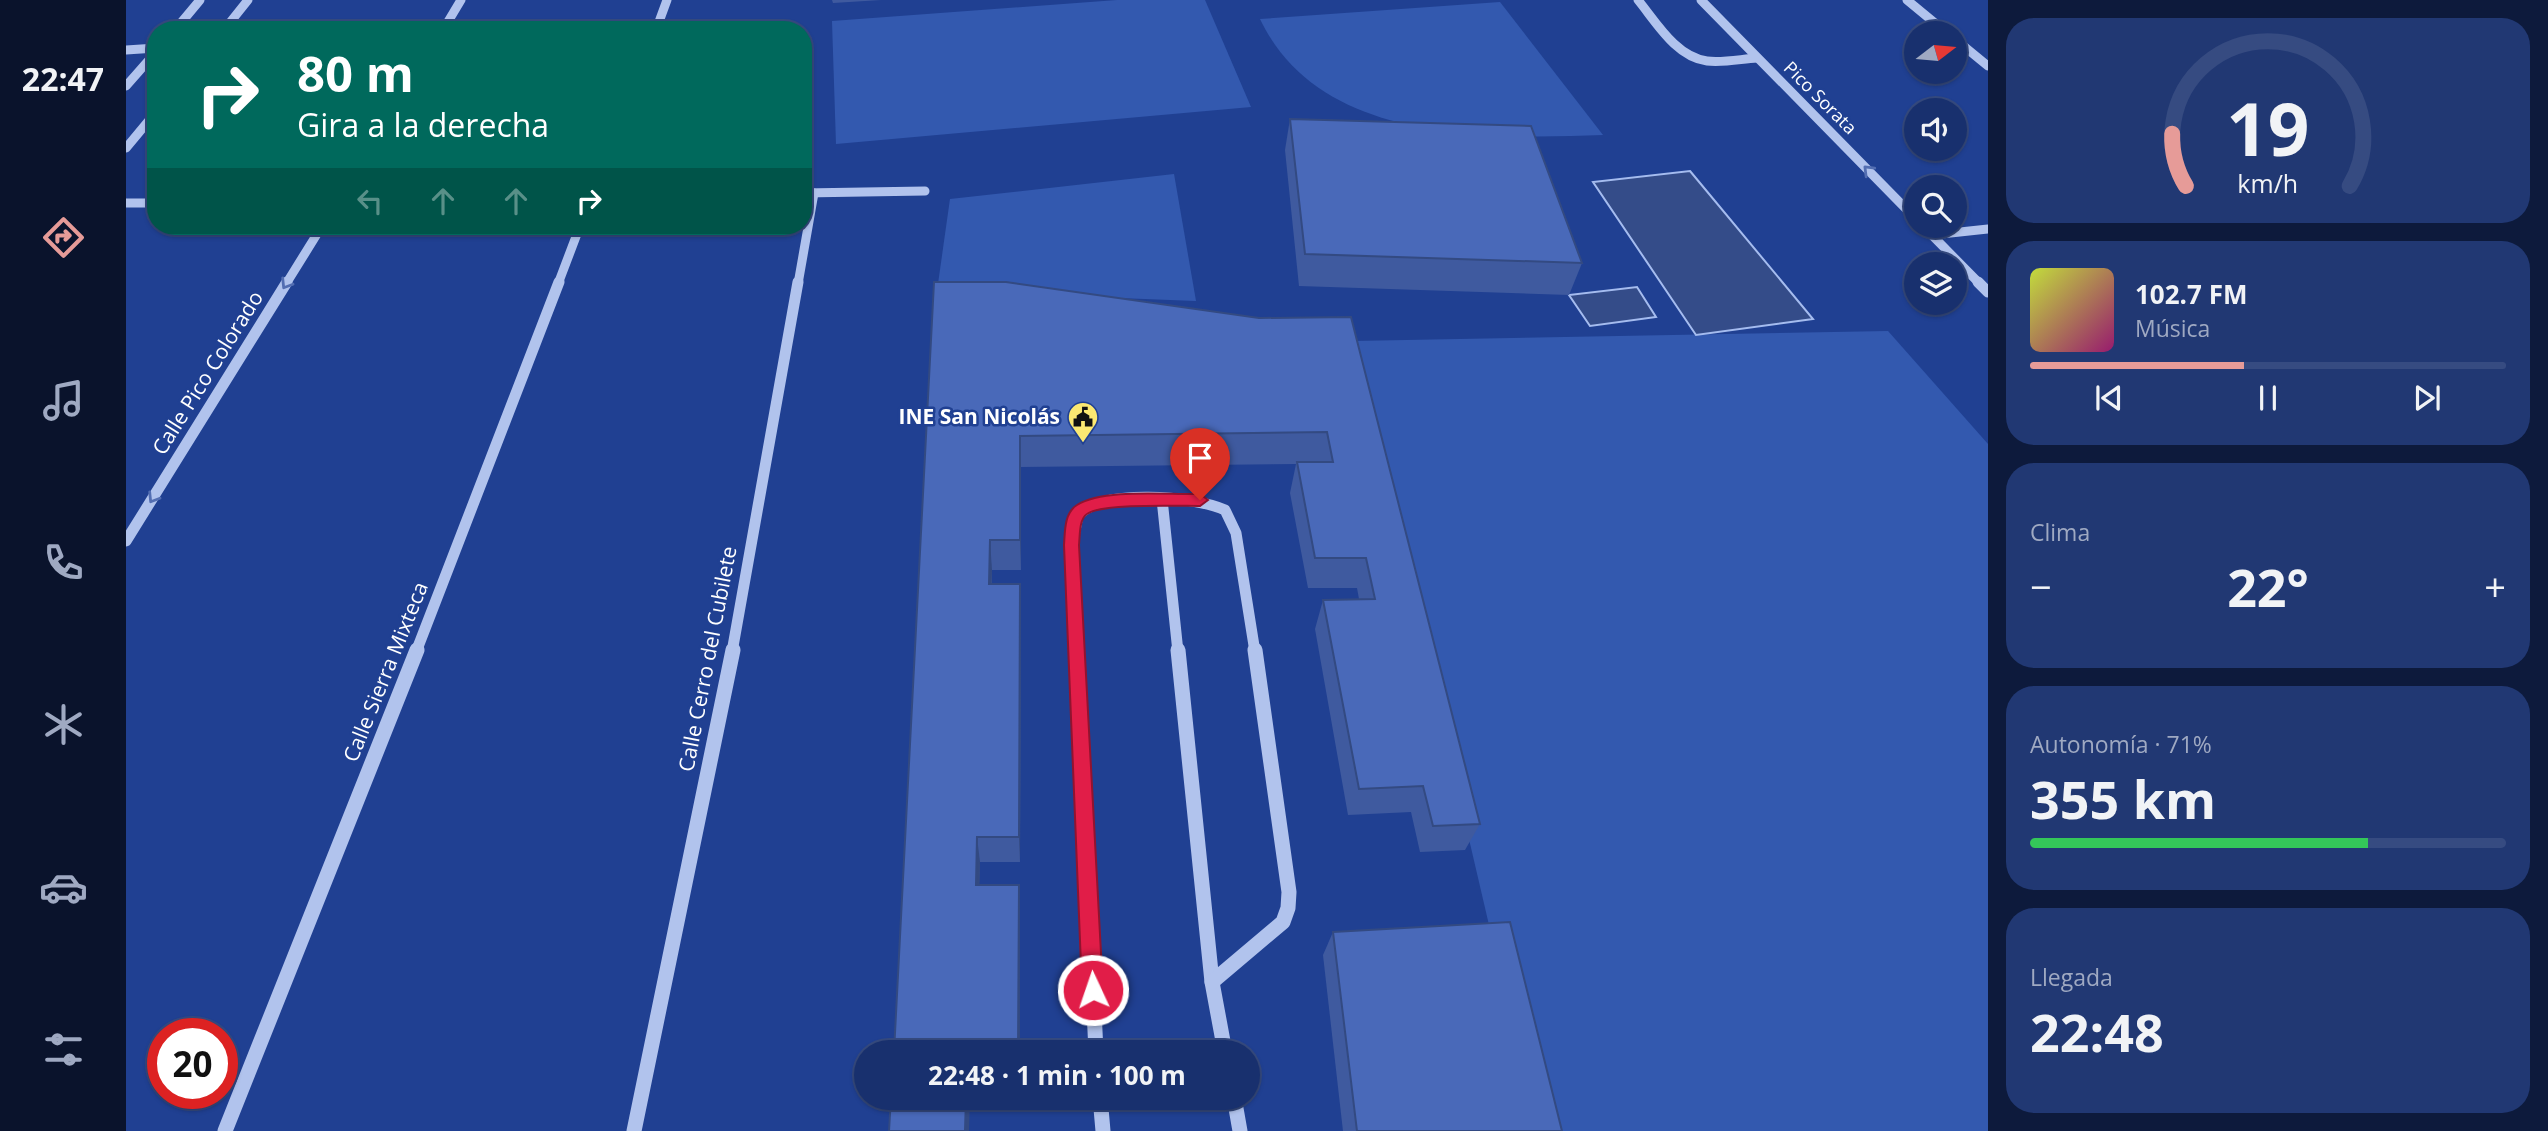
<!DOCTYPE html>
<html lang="es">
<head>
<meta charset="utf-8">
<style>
  :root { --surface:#18306e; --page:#213873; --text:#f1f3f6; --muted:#9fa9c2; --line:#364b81; --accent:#e69b98 }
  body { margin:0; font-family:"Open Sans",sans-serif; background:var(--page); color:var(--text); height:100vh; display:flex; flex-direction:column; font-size:26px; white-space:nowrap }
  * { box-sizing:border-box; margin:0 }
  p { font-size:23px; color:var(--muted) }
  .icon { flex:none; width:38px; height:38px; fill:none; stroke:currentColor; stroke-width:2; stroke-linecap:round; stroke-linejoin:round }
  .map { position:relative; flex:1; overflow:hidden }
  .sheet { display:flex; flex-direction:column; gap:18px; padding:18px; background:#0d1a3c; width:560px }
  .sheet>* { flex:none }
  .banner { position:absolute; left:21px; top:21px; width:665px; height:214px; border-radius:28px; box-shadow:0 2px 5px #0004,0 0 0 2px var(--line); background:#00695c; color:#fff; overflow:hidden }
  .needle { width:46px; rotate:74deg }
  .tools { position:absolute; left:1778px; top:21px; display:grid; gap:14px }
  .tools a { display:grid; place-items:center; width:63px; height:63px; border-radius:50%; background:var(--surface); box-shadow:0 2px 5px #0004,0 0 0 2px var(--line); font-size:35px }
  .speed { position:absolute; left:21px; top:1018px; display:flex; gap:14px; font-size:35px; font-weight:700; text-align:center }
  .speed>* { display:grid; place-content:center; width:91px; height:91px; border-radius:50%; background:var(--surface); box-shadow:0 2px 5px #0004,0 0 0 2px var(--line); line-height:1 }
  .speed .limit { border:10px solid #d22; background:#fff; color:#111 }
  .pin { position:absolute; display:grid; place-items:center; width:60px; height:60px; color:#fff; margin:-72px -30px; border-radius:50% 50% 50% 0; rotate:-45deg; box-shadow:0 0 7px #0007 }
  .pin .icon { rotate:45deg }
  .me { position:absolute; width:77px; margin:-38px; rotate:357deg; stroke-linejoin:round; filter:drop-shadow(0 0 5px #0008) }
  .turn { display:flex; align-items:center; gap:24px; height:147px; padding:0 35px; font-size:32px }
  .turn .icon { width:91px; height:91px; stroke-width:2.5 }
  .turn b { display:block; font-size:49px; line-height:60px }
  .lanes { display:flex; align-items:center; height:66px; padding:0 35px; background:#0003; justify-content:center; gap:35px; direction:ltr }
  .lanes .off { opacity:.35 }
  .big { font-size:52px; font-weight:700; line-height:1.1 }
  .sheet .card { flex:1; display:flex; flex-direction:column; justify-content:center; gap:10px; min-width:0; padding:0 24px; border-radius:28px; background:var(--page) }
  .sheet .dial { align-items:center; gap:0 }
  .dial svg { height:182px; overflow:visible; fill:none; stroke:var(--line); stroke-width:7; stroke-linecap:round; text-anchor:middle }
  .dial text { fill:var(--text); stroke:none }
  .song { display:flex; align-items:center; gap:21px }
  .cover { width:84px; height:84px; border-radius:10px; background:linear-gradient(135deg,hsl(70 70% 55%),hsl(320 70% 35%)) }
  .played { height:7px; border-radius:4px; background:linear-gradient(90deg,var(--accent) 45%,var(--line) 45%) }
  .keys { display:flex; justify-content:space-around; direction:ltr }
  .heat { display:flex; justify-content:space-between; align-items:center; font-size:38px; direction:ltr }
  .charge { height:10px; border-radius:5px; background:linear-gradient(90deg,#34c759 71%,var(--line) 0) }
  .trip { position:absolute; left:728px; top:1040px; width:406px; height:70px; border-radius:35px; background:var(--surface); box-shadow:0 2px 5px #0004,0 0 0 2px var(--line); font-weight:700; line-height:70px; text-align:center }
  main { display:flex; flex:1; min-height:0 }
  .menu { display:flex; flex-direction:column; width:126px; justify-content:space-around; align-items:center; background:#0a132c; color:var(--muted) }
  .menu .icon { width:49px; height:49px }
  .menu .current { color:var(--accent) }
  .menu b { font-size:32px; color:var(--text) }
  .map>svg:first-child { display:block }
  .green { fill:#3359af }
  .water { fill:#344c89; stroke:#a5bcef; stroke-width:2 }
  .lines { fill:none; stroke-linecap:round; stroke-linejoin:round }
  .minor-far2 { stroke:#b1c3ed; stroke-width:9 }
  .minor-far1 { stroke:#b1c3ed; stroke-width:11 }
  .minor { stroke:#b1c3ed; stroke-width:15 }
  .wall { fill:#3f5a9f }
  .shaded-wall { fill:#334a82 }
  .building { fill:#4969b9; stroke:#334a82; stroke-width:2 }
  .oneway { stroke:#536eb2 }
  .route { fill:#e11d48; stroke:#92132f; stroke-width:2 }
  .labels { text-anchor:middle; stroke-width:5; stroke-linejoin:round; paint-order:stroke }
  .far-street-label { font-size:18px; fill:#fff; stroke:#204092 }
  .street-label { font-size:21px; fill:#fff; stroke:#204092 }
  .poi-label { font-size:21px; font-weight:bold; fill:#fff; stroke:#204092; text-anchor:end }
</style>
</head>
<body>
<main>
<nav class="menu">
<b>22:47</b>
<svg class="icon current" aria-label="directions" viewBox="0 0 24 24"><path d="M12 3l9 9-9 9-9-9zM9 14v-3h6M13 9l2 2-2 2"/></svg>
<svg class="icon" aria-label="music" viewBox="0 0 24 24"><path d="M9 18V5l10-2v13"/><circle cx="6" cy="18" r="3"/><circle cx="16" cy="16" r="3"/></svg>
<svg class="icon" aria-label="phone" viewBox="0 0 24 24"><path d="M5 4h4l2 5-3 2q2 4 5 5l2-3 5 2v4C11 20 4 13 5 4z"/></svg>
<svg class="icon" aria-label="climate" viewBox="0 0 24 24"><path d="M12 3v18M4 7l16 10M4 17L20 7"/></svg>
<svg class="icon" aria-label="car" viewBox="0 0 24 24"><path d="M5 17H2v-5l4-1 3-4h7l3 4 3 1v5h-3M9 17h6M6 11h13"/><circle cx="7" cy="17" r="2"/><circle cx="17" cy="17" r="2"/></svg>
<svg class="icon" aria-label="filters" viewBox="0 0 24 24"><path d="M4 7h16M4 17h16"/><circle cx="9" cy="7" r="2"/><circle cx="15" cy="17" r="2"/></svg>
</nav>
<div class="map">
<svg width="1862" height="1131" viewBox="0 0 1862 1131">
  <rect width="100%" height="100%" fill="#204092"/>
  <!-- green -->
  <g class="green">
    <polygon points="991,0 1079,0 1125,107 710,144 706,21"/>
    <path d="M 1374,2 L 1477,135 C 1359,139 1193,143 1134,19 Z"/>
    <polygon points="1048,174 1070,301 811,291 824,199"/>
    <polygon points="1762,331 1862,444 1862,1131 1411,1131 1227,341"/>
  </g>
  <!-- water -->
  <g class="water">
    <polygon points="1564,171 1687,319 1570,335 1467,182"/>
    <polygon points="1511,287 1530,317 1464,326 1443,295"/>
  </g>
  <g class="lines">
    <!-- minor-far2 -->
    <g class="minor-far2">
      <path d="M 1512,0 C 1530,22 1550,57 1581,61 C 1597,63 1615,59 1631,58"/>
      <polyline points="1575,0 1790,219"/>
      <polyline points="1781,0 1821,33"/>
      <polyline points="49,30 74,0"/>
      <polyline points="98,30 122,0"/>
      <polyline points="317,30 335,0"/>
      <polyline points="530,30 541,0"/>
      <polyline points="1829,39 1862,66"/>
      <polyline points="0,50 30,48"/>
      <polyline points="0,86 30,52"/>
      <polyline points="0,148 30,112"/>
      <polyline points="677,193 799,191"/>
      <polyline points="0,203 30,203"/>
      <polyline points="1797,226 1854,284"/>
      <polyline points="1806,235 1862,229"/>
      <polyline points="160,284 196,226"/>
      <polyline points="432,284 454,226"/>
      <polyline points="672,284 688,193"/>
    </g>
    <!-- minor-far1 -->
    <g class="minor-far1">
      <polyline points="1852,282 1862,292"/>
      <polyline points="1036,499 1052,652"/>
      <polyline points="0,541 161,282"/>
      <polyline points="290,652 433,282"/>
      <polyline points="606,652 672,282"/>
      <path d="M 951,652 L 946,545 L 952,516 C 974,488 1069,496 1099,510 L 1110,533 L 1129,652"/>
    </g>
    <!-- minor -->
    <g class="minor">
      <polyline points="951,650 970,1052"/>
      <polyline points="1052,650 1086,982 1099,1052"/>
      <polyline points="1086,982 1157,922 1162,908 1163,892 1129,650"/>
      <polyline points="974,1097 977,1131"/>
      <polyline points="1108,1097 1114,1131"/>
      <polyline points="99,1131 291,650"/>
      <polyline points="508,1131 607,650"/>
    </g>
  </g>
  <!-- wall -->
  <g class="wall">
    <polygon points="706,0 755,0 707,3"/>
    <polygon points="1164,119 1456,263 1443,295 1173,286 1159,150"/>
    <polygon points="808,282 1133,318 1225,317 1354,824 1339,850 1294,852 1285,812 1222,815 1189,629 1197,600 1233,599 1231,588 1182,588 1164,493 1170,464 895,467 895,570 866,570 866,584 895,614 894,862 854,862 853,885 894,909 768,1052"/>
    <polygon points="1207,932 1436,1131 1217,1131 1197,955"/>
  </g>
  <!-- shaded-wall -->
  <g class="shaded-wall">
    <polygon points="894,436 895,467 895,570 894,540"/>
    <polygon points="864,540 866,570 865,614 863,584"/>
    <polygon points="894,584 895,614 894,862 893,837"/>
    <polygon points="851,837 854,862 853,910 850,885"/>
    <polygon points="893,885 894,909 894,1052 892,1052"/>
    <polygon points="840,1097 844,1097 843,1131 839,1131"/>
  </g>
  <!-- building -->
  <g class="building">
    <polygon points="1164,119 1405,126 1456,263 1179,254"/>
    <polygon points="808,282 880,282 1133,318 1225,317 1354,824 1307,826 1297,786 1233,789 1197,600 1249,599 1240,558 1189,558 1171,462 1207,462 1201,432 894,436 894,540 864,540 863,584 894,584 893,837 851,837 850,885 893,885 892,1052 768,1052"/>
    <polygon points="1384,922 1436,1131 1231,1131 1207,932"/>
    <polygon points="765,1097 840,1097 839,1131 763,1131"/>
  </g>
  <!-- one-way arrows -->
  <defs><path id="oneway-chevron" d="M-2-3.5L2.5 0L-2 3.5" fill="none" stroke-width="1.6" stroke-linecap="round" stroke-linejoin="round" transform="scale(1.75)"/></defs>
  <g class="oneway">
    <use href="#oneway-chevron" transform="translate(1742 170) rotate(-135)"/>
    <use href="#oneway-chevron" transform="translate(160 284) rotate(122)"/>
    <use href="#oneway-chevron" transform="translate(27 498) rotate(122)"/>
  </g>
  <!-- route -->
  <path class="route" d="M 1074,494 L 1082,500 L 1074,506 C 1052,506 976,503 961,514 C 953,519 954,536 953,545 L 977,990 L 974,997 L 967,1000 L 959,997 L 956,990 L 938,545 C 939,532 938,513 951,505 C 978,488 1042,495 1074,494 Z"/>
  <!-- icons -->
  <defs>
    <g id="civic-pin" transform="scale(1.575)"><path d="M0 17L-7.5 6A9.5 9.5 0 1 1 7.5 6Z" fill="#fbe872" stroke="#204092"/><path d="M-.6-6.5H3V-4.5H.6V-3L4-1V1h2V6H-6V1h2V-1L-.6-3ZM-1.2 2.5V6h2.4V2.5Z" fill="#111"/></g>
  </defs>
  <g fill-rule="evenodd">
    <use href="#civic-pin" x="957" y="417"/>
  </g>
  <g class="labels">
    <!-- far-street labels -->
    <g class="far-street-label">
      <text transform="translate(1694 98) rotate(45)" y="6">Pico Sorata</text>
    </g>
    <!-- street labels -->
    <g class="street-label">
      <text transform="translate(82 373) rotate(-58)" y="7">Calle Pico Colorado</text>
      <text transform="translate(582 659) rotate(-79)" y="7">Calle Cerro del Cubilete</text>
      <text transform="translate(260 672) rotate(-68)" y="7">Calle Sierra Mixteca</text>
    </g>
    <!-- poi labels -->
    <g class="poi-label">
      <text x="934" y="424">INE San Nicolás</text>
    </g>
  </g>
</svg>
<div class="tools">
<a><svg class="needle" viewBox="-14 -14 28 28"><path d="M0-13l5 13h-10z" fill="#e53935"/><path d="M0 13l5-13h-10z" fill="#9fa9c2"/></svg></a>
<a><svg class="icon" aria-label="sound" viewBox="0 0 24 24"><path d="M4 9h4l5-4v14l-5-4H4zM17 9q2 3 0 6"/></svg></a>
<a><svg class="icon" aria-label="search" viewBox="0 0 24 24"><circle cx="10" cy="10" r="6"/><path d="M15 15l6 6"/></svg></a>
<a><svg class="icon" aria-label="layers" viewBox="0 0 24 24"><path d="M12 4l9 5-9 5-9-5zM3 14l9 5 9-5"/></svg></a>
</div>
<div class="speed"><div class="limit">20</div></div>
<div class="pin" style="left:1074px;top:500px;background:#d93025"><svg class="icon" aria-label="arrive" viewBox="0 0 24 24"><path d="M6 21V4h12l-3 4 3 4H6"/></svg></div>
<svg class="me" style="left:967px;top:990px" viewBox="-20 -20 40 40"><circle r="17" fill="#e11d48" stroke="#fff" stroke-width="3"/><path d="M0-11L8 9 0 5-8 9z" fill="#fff"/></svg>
<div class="trip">22:48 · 1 min · 100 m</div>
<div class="banner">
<div class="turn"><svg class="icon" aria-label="right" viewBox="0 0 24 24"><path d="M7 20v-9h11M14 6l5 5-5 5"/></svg><div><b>80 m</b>Gira a la derecha</div></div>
<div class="lanes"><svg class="icon off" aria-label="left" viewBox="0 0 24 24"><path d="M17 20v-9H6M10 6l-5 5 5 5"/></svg><svg class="icon off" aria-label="ahead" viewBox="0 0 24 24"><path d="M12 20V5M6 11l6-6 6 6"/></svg><svg class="icon off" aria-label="ahead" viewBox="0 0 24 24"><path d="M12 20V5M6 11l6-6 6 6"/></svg><svg class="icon" aria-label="right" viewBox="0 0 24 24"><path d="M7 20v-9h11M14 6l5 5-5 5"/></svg></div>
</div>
</div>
<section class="sheet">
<div class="card dial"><svg viewBox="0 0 100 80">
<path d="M14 69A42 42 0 1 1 86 69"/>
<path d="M14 69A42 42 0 0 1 8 46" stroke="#e69b98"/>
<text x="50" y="56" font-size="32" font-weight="700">19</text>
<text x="50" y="72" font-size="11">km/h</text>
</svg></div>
<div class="card">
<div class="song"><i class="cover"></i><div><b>102.7 FM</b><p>Música</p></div></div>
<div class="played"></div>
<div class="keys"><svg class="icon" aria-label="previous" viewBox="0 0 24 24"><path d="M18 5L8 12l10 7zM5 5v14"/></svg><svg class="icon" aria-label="pause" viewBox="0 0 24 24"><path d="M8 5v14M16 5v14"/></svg><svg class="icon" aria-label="next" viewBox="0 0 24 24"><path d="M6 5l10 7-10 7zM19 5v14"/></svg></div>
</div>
<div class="card"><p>Clima</p>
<div class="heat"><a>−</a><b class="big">22°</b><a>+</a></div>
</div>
<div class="card"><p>Autonomía · 71%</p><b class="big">355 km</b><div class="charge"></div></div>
<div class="card"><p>Llegada</p><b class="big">22:48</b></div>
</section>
</main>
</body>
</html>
